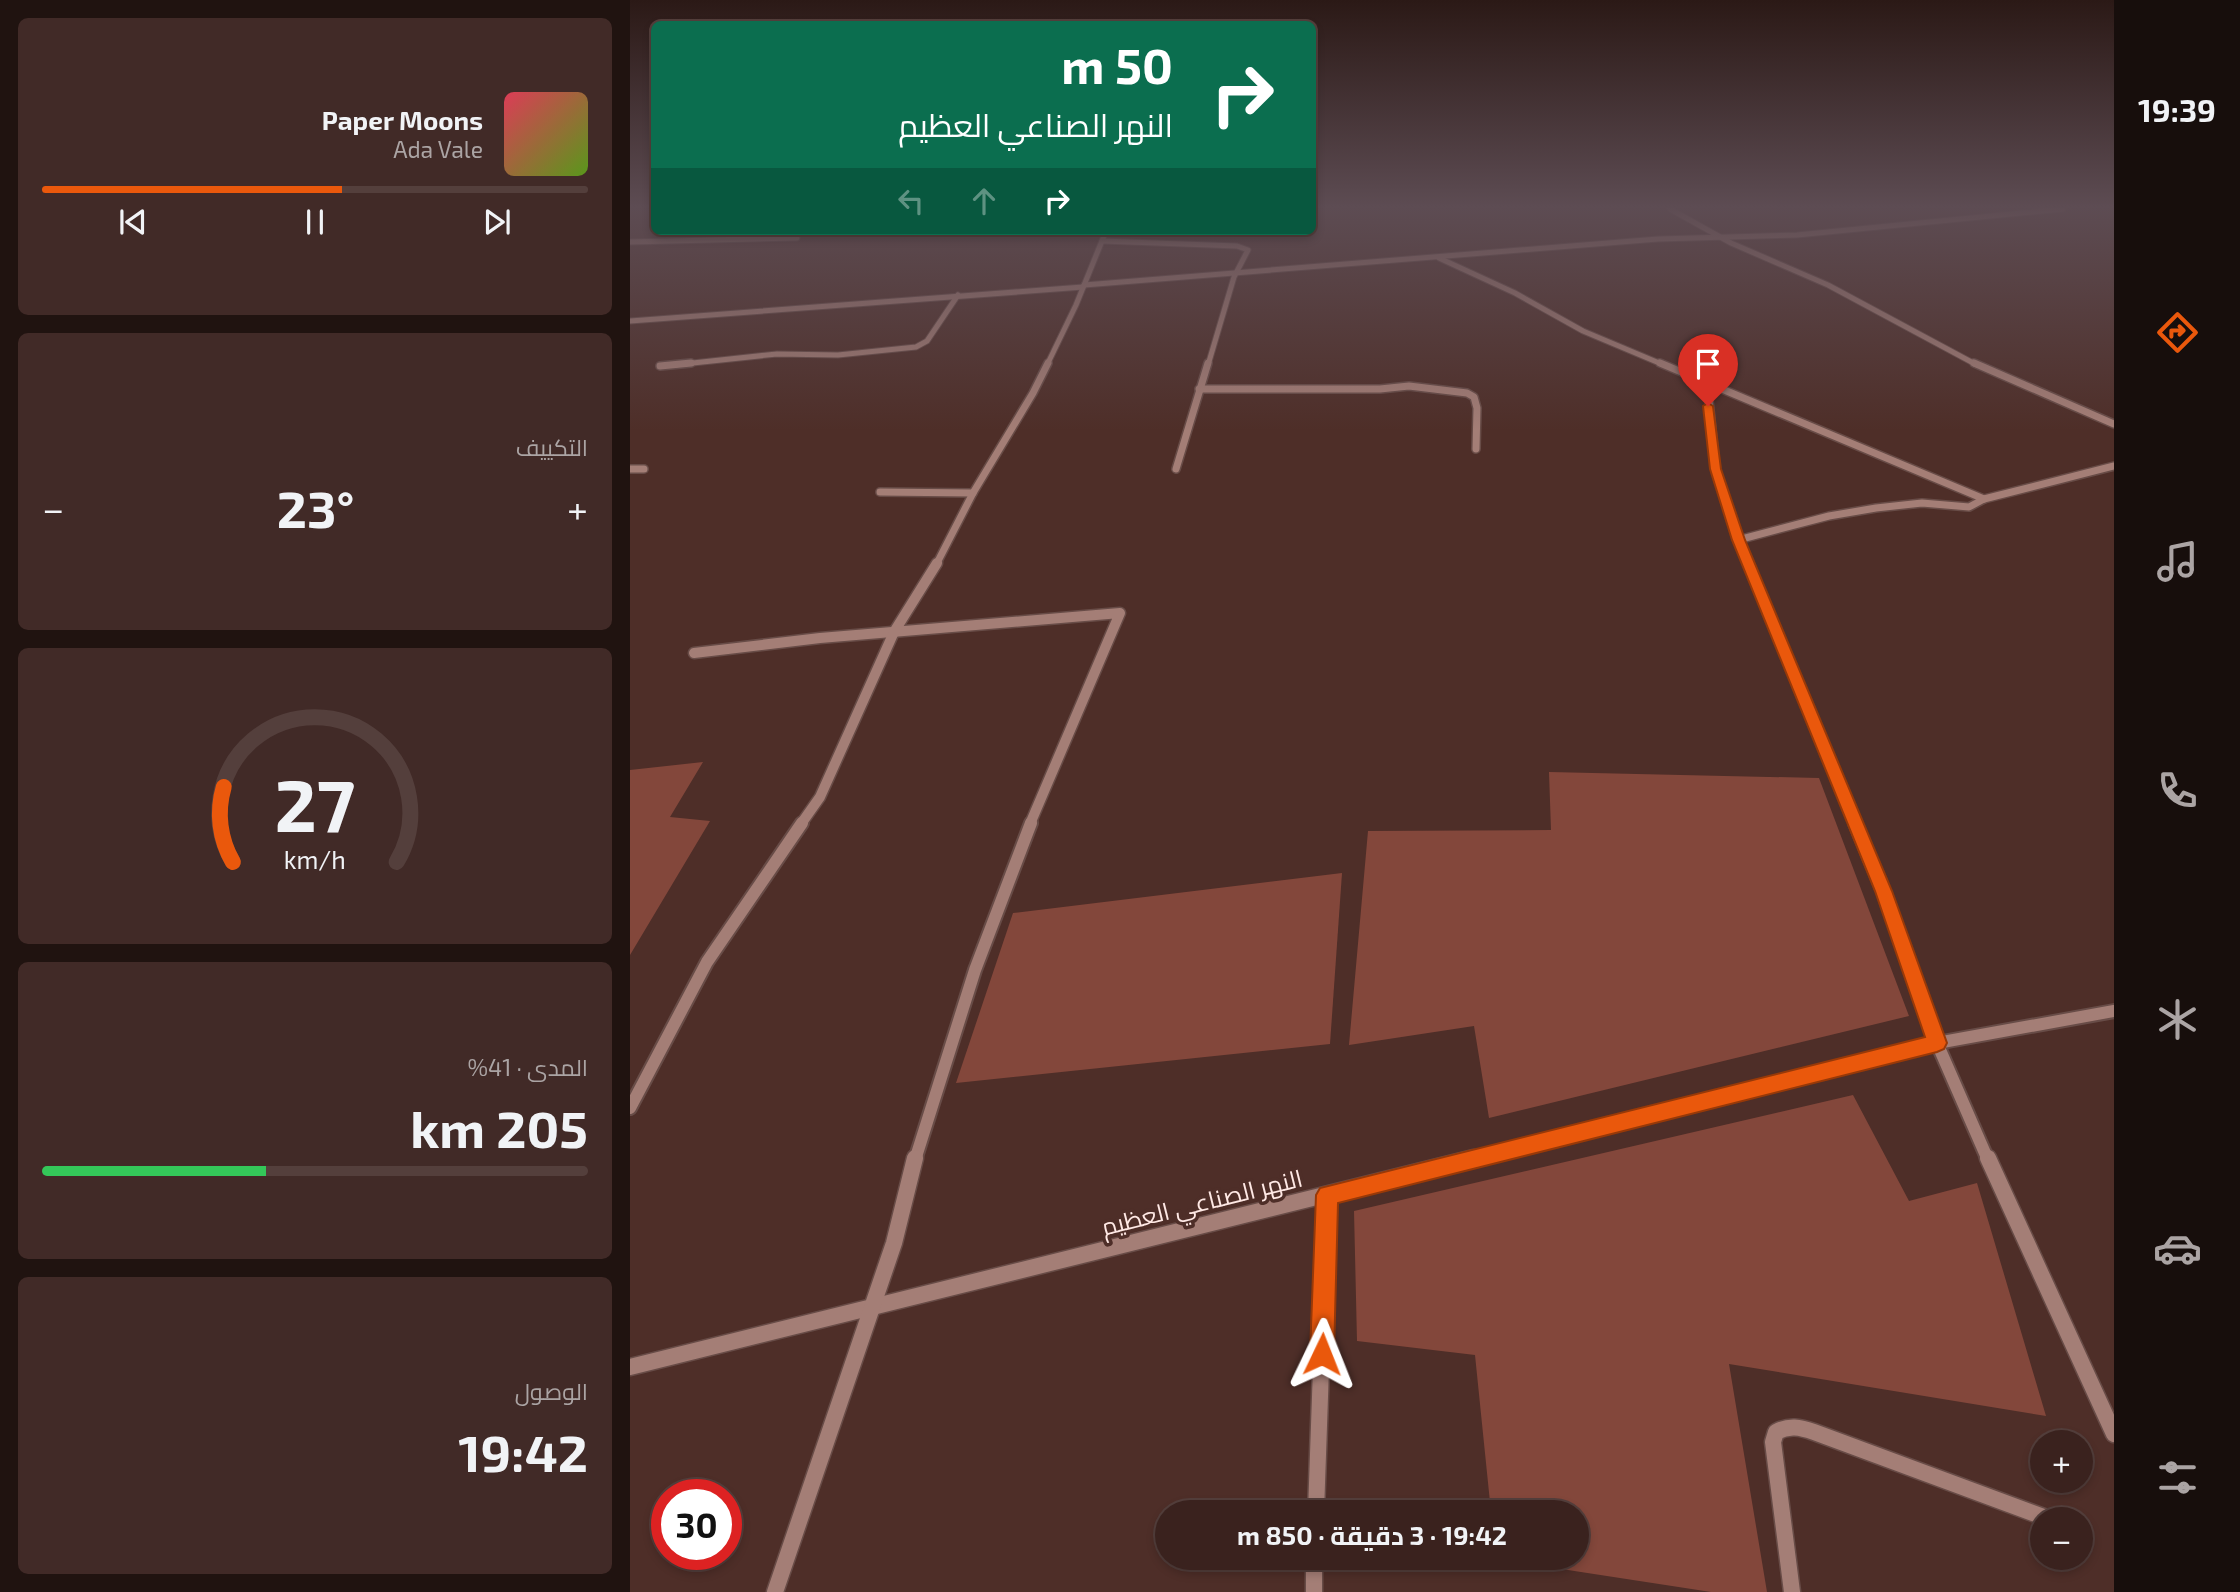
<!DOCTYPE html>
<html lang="ar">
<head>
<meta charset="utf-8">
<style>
  :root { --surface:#3a221e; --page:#412a27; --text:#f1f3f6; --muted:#aba4a4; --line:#543f3c; --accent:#ea580c }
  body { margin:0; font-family:"Exo 2",Cairo,sans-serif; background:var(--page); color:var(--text); direction:rtl; height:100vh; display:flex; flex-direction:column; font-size:26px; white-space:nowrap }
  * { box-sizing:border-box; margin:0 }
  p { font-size:23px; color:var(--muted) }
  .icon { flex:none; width:38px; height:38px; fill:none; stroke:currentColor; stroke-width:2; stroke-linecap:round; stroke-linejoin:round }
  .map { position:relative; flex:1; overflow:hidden; direction:ltr }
  .side { display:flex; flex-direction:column; gap:18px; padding:18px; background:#201310; width:630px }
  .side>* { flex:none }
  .banner { position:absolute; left:21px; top:21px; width:665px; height:214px; border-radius:10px; box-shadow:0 4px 10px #0003,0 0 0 2px var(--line); direction:rtl; background:#0b6e4f; color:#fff; overflow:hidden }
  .tools { position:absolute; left:1400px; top:1430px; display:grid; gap:14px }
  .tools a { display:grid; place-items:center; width:63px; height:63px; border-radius:50%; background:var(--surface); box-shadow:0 4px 10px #0003,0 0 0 2px var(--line); font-size:35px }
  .speed { position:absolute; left:21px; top:1479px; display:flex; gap:14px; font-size:35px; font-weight:700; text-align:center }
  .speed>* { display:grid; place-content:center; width:91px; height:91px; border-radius:50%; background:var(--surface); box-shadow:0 4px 10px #0003,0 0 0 2px var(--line); line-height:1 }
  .speed .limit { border:10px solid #d22; background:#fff; color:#111 }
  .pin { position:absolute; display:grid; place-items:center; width:60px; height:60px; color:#fff; margin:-72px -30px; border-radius:50% 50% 50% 0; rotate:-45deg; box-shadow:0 0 7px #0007 }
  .pin .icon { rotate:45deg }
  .me { position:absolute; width:77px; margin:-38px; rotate:2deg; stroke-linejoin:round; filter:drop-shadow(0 0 5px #0008) }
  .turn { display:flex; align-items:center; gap:24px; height:147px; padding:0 28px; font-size:32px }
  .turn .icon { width:91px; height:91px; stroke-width:2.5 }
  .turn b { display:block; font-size:49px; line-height:60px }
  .lanes { display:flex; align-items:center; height:66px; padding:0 28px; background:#0003; justify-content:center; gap:35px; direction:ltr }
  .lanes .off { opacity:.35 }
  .big { font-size:52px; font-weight:700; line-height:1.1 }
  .side .widget { flex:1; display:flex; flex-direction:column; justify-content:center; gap:10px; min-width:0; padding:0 24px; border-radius:10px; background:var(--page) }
  .side .dial { align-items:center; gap:0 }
  .dial svg { height:182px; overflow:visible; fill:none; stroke:var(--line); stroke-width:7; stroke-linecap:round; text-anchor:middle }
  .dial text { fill:var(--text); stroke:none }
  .song { display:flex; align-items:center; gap:21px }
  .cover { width:84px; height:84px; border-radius:10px; background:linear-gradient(135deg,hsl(350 70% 55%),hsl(90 70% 35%)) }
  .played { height:7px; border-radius:4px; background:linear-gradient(90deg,var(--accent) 55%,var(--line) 55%) }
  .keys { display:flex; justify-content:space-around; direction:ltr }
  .heat { display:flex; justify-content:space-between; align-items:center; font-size:38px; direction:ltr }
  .charge { height:10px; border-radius:5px; background:linear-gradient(90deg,#34c759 41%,var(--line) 0) }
  .trip { position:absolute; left:525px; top:1500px; width:434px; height:70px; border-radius:35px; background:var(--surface); box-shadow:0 4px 10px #0003,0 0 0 2px var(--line); font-weight:700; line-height:70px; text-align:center; direction:rtl }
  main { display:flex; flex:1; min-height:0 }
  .tabs { display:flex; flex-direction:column; width:126px; justify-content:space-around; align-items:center; background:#170e0c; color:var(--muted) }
  .tabs .icon { width:49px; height:49px }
  .tabs .active { color:var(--accent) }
  .tabs b { font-size:32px; color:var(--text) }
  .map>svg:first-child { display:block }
  .green { fill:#83473b }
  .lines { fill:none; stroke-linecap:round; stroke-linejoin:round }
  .street-far4-casing { stroke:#684c47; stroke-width:7 }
  .street-far3-casing { stroke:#684c47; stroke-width:10 }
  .street-far2-casing { stroke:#684c47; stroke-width:13 }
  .street-far1-casing { stroke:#684c47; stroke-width:16 }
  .street-casing { stroke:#684c47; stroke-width:19 }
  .street-far4 { stroke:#a47e76; stroke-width:5 }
  .street-far3 { stroke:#a47e76; stroke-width:7 }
  .street-far2 { stroke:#a47e76; stroke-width:10 }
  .street-far1 { stroke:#a47e76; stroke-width:12 }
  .street { stroke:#a47e76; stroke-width:16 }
  .route { fill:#ea580c; stroke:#983908; stroke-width:2 }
  .labels { text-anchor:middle; stroke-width:7; stroke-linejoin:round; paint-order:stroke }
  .near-street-label { font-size:24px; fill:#ffe9e5; stroke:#4e2e28 }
</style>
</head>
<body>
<main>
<nav class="tabs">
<b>19:39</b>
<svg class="icon active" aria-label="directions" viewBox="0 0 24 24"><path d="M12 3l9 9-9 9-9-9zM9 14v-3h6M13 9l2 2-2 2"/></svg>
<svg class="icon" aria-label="music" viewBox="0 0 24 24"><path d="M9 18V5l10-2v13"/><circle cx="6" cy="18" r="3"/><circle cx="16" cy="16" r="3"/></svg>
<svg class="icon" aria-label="phone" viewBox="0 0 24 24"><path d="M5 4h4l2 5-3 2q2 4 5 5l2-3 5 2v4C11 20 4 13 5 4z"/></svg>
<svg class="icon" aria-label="climate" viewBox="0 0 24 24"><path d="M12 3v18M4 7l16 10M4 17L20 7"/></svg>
<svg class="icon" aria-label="car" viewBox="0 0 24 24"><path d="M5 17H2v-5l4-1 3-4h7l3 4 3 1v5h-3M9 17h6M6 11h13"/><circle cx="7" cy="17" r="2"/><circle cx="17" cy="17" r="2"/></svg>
<svg class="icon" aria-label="filters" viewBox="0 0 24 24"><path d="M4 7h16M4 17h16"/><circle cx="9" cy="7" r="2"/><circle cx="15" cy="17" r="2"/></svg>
</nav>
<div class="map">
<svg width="1484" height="1592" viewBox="0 0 1484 1592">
  <rect width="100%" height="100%" fill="#4e2e28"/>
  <!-- green -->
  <g class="green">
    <polygon points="73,762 40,817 80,821 0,955 0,770"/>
    <polygon points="919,772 1189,778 1279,1016 859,1118 844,1026 719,1045 738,831 921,830"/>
    <polygon points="712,873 700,1044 326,1083 383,913"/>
    <polygon points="1223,1095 1279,1201 1347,1183 1416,1416 1099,1364 1137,1592 1081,1592 866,1559 947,1558 947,1512 861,1512 845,1355 727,1341 724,1211"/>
  </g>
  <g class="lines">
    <!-- street-far4 casing -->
    <g class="street-far4-casing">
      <g id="street-far4">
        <polyline points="1040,209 1101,243 1198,285 1347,365"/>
        <polyline points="472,241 607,246 618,250 604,277 578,365"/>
        <polyline points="0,242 167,238"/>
        <polyline points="809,258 885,293 953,331 1034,365"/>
        <polyline points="454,285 1028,239 1167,235 1433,209"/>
        <polyline points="0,321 453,287"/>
        <polyline points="44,365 147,354 208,355 286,347 297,341 328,295"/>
        <polyline points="417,365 446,305 476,231"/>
      </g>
    </g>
    <!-- street-far3 casing -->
    <g class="street-far3-casing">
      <g id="street-far3">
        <polyline points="1030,363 1354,499"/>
        <polyline points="1344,363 1484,424"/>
        <polyline points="30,366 61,363"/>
        <polyline points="1077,381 1086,469 1118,565"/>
        <polyline points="569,389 750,389 779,386 837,393 844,397 847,408 846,449"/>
        <polyline points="0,469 14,469"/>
        <polyline points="546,469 578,363"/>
        <polyline points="250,492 343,493"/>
        <polyline points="1108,540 1199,516 1246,508 1292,503 1339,507 1354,499 1484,466"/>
        <polyline points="306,565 343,493 403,393 418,363"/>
      </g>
    </g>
    <!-- street-far2 casing -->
    <g class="street-far2-casing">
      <g id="street-far2">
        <polyline points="1118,563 1226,824"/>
        <polyline points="64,653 190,638 490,613 400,824"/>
        <polyline points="171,824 190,797 264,632 307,563"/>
      </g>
    </g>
    <!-- street-far1 casing -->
    <g class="street-far1-casing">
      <g id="street-far1">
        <polyline points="1225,823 1253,891 1307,1043 1358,1160"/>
        <polyline points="0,1108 77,962 172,823"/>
        <polyline points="285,1160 345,970 401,823"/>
        <polyline points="837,1160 1307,1043 1484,1011"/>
      </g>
    </g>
    <!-- street casing -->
    <g class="street-casing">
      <g id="street">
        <polyline points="1358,1158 1484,1434"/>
        <polyline points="0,1367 844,1158"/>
        <polyline points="686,1512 697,1195"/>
        <polyline points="684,1558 684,1592"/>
        <polyline points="145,1592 264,1243 285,1158"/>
        <path d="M 1162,1592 L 1143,1442 L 1146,1432 C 1159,1425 1170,1427 1184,1432 L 1419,1519"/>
      </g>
    </g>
    <!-- street-far4 -->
    <use href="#street-far4" class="street-far4"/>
    <!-- street-far3 -->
    <use href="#street-far3" class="street-far3"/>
    <!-- street-far2 -->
    <use href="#street-far2" class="street-far2"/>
    <!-- street-far1 -->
    <use href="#street-far1" class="street-far1"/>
    <!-- street -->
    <use href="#street" class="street"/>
  </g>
  <!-- sky -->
  <linearGradient id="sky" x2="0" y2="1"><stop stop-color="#2b1916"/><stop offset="0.48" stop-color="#5d4c53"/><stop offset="1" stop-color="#5d4c53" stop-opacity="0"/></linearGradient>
  <rect width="1484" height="431" fill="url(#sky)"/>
  <!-- route -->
  <polygon class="route" points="1078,403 1083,406 1091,469 1115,540 1262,891 1317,1043 1314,1049 1307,1052 708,1203 704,1354 700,1362 692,1366 683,1362 680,1354 686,1195 690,1188 1295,1037 1245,891 1102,540 1080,469 1073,406"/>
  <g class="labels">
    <!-- near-street labels -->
    <g class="near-street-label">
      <text transform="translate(572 1203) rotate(-14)" y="8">النهر الصناعي العظيم</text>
    </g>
  </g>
</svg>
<div class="tools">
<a>+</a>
<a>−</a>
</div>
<div class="speed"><div class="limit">30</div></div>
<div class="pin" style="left:1078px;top:406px;background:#d93025"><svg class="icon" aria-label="arrive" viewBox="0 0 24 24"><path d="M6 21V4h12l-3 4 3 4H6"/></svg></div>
<svg class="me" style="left:692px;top:1354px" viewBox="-20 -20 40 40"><path d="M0-17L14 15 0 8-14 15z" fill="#ea580c" stroke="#fff" stroke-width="4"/></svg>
<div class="trip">19:42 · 3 دقيقة · 850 m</div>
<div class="banner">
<div class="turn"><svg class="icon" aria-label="right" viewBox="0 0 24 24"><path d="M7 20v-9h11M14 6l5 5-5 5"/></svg><div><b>50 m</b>النهر الصناعي العظيم</div></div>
<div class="lanes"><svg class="icon off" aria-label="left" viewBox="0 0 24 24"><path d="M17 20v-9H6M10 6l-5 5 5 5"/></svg><svg class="icon off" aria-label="ahead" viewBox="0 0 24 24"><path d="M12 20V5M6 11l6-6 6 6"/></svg><svg class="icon" aria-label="right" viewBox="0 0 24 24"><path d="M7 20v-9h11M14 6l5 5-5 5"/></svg></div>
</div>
</div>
<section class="side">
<div class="widget">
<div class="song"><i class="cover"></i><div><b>Paper Moons</b><p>Ada Vale</p></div></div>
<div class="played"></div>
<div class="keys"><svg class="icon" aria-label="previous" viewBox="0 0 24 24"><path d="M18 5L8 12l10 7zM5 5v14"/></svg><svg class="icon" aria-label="pause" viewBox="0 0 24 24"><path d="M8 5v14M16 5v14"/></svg><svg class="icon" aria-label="next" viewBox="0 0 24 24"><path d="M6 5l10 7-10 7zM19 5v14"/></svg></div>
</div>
<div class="widget"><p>التكييف</p>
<div class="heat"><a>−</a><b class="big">23°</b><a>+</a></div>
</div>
<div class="widget dial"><svg viewBox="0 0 100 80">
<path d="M14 69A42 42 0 1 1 86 69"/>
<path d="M14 69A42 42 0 0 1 10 36" stroke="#ea580c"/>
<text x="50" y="56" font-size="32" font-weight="700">27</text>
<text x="50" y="72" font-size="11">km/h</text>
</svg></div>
<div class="widget"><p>المدى · 41%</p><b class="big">205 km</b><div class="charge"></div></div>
<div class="widget"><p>الوصول</p><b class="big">19:42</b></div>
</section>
</main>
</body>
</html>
